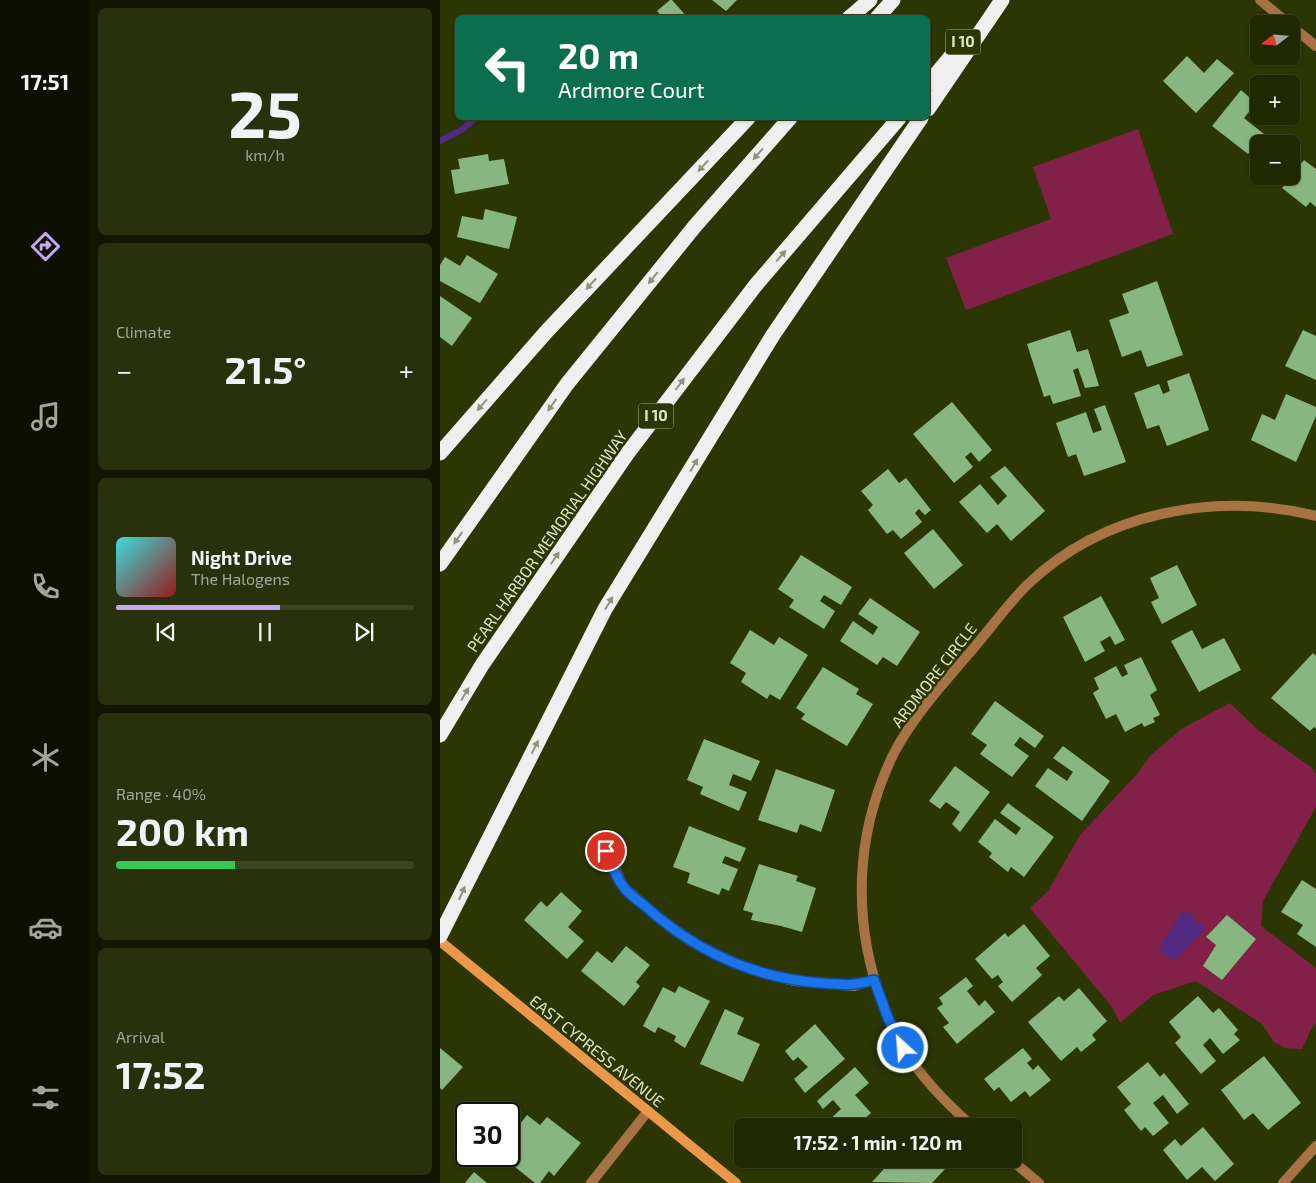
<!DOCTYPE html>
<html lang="en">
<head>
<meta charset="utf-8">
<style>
  :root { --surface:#202802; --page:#28300c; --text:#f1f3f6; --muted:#a2a699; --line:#3d4424; --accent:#c3a7f2 }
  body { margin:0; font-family:"Exo 2",sans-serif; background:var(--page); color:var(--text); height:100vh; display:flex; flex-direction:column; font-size:19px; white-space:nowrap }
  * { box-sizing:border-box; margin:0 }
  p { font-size:16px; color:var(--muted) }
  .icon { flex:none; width:28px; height:28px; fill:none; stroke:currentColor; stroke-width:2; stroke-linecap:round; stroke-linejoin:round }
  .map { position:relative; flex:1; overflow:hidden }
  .side { display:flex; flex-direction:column; gap:8px; padding:8px; background:#121601; width:350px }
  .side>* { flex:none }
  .hud { position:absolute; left:15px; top:15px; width:475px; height:105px; border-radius:8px; box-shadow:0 1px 4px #0004,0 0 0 1px var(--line); background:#0b6e4f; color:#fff; overflow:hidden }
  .needle { width:32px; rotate:253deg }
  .fabs { position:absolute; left:810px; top:15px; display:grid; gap:10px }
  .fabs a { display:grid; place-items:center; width:50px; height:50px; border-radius:8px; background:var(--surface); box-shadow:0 1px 4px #0004,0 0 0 1px var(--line); font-size:25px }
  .speed { position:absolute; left:15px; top:1102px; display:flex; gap:10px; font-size:25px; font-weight:700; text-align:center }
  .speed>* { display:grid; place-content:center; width:65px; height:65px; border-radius:50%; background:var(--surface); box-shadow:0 1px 4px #0004,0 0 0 1px var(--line); line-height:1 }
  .speed .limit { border:2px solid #111; border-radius:8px; background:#fff; color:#111 }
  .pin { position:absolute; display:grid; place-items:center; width:42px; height:42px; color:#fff; margin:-21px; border:2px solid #fff; border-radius:50%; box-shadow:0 1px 5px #0007 }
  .me { position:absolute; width:55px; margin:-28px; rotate:334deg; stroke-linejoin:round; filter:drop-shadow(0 0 4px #0008) }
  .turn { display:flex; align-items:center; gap:18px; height:105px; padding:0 20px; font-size:22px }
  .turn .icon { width:65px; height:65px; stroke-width:2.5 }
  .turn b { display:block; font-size:35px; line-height:42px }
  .big { font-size:38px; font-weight:700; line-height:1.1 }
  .side .tile { flex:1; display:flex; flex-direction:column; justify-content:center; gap:8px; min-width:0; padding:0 18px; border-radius:8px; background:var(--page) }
  .side .dial { align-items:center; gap:0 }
  .dial b { font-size:65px; line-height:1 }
  .song { display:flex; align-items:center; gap:15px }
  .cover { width:60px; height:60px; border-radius:8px; background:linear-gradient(135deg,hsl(180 70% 55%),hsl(0 70% 35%)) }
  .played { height:5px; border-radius:2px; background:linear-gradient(90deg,var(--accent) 55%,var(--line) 55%) }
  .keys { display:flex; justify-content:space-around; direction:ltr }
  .heat { display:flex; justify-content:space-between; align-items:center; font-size:28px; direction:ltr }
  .charge { height:8px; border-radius:4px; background:linear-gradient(90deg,#34c759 40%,var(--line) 0) }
  .trip { position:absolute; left:294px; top:1118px; width:288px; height:50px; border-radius:8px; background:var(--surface); box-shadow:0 1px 4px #0004,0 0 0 1px var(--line); font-weight:700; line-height:50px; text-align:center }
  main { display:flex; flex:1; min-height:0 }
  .menu { display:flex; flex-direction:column; width:90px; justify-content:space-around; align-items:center; background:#0d1001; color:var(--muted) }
  .menu .icon { width:35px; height:35px }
  .menu .selected { color:var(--accent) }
  .menu b { font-size:22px; color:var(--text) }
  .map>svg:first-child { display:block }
  .green { fill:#822147 }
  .water { fill:#532a81 }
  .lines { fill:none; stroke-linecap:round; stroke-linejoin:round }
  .stream { stroke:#532a81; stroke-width:6 }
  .building { fill:#88b681 }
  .minor { stroke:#a77345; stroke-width:10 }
  .tertiary { stroke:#a77345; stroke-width:10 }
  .secondary { stroke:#eb9849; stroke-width:10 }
  .motorway { stroke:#efefef; stroke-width:15 }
  .oneway { fill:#8d9279 }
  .route-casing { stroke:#114b97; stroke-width:12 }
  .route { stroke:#1a73e8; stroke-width:9 }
  .labels { text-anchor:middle; stroke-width:5; stroke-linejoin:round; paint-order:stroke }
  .shield { fill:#2b3603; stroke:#a7b18b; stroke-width:1 }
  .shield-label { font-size:15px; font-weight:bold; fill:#dce6c5 }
  .street-label { font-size:16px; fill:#dce6c5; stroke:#2b3603 }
</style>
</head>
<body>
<main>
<nav class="menu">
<b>17:51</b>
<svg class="icon selected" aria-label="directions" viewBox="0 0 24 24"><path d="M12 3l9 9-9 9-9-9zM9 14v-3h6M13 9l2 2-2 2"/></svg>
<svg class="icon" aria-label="music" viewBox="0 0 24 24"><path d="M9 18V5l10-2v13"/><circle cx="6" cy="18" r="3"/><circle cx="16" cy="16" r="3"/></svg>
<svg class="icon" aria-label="phone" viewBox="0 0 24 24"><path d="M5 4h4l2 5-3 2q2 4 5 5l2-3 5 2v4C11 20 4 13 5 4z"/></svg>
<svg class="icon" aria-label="climate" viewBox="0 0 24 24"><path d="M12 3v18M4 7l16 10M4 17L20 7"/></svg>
<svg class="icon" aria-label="car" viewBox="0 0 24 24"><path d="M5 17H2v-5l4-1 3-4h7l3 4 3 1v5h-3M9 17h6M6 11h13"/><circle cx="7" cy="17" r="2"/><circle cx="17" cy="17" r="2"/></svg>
<svg class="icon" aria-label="filters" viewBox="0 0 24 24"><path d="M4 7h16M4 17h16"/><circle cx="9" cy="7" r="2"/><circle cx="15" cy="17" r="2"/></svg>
</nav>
<section class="side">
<div class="tile dial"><b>25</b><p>km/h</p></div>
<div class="tile"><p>Climate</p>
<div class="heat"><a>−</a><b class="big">21.5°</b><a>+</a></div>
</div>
<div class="tile">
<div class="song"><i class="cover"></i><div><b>Night Drive</b><p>The Halogens</p></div></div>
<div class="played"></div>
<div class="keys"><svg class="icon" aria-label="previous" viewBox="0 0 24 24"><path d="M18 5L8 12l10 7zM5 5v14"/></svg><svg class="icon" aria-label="pause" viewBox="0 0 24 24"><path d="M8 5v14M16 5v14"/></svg><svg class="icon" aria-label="next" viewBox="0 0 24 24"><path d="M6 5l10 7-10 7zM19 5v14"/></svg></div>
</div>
<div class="tile"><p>Range · 40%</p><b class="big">200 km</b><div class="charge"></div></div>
<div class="tile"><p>Arrival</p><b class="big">17:52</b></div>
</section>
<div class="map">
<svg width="876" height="1183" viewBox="0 0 876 1183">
  <rect width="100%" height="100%" fill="#2b3603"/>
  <!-- green -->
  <g class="green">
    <polygon points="698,129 733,234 526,310 506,258 611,219 593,167"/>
    <polygon points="790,703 818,730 871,767 876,774 876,807 823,901 821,926 876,968 876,1023 873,1026 862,1049 845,1048 834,1042 822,1024 756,981 713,995 680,1023 672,1007 590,908 608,891 640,835 698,773 710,756 741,729"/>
  </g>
  <!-- water -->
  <polygon class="water" points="749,912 756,922 763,924 764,931 734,960 725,955 719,948 741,913"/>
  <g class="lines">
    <!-- stream -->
    <polyline class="stream" points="0,141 23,129 35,118"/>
  </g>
  <!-- building -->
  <g class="building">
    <polygon points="230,0 232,0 248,18 223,18 217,11"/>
    <polygon points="272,0 297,0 286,11"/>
    <polygon points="747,56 764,73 777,59 794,73 756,113 723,81"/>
    <polygon points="801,90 816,103 804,118 824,134 808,154 772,126"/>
    <polygon points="48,154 49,161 64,159 69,184 15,194 11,170 20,169 18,159"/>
    <polygon points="864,160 876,169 876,207 870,202 866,207 842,188"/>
    <polygon points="45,209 77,217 69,249 17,237 22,216 43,220"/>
    <polygon points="27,255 58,274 40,303 0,281 0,265 5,257 20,266"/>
    <polygon points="717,281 743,355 707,367 701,350 682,357 669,320 689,313 682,294"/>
    <polygon points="0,296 32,318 12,346 0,337"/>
    <polygon points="630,330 637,352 648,349 659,386 645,388 638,368 633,370 641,396 613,404 610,395 604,397 587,344"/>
    <polygon points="863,330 876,336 876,380 845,366"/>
    <polygon points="749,373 769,430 727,446 719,425 707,429 694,393 719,384 723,394 730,391 727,381"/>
    <polygon points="846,394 876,407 876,416 856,462 811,440 822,414 835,420"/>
    <polygon points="512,402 552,450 539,462 531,452 525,457 533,467 514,483 473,434"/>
    <polygon points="665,405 686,462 644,476 636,454 628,457 616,423 646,412 653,433 662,430 654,409"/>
    <polygon points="565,466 605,511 571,541 557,524 547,533 519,502 540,484 558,505 567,496 550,477"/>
    <polygon points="448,469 459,483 466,478 491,510 485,515 479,509 475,513 482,522 461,539 453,530 447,534 428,510 433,505 421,491"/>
    <polygon points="493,529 523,565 494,589 464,553"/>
    <polygon points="361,555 412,587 401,605 384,595 380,601 395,611 384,629 349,607 354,600 338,589"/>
    <polygon points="737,565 757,605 722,624 711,602 719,598 710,578"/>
    <polygon points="661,596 685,640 675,645 670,636 660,642 665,651 645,662 623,617"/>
    <polygon points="430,598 480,632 457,666 443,657 437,665 400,641 413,621 433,635 438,627 418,614"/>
    <polygon points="310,630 334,645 339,637 368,655 340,700 330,694 327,699 301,682 306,673 290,663"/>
    <polygon points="752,630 762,649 784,638 801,670 759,692 731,641"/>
    <polygon points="873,653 876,656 876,729 874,727 870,731 831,698"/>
    <polygon points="701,657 717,690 710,695 720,715 713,718 715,722 704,727 702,723 685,732 676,714 666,719 653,693 659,689 654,678 676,666 682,677 688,674 684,665"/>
    <polygon points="383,667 419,689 416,694 433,704 407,746 361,719 365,714 356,708"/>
    <polygon points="555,701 604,736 595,748 580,737 574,745 589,756 572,777 540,754 547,745 531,734"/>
    <polygon points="264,739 320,761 311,781 293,774 289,785 307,792 299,811 260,794 263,787 247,780"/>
    <polygon points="623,746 670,781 642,821 595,786 608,768 627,781 633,772 613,758"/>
    <polygon points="515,766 550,792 520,832 512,824 520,812 506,802 500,809 489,801"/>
    <polygon points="336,769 395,790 381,832 360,824 357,833 318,820"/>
    <polygon points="568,803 614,837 584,877 571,867 568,872 549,857 552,853 538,842 555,819 576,835 581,828 560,813"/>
    <polygon points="249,826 306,848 300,862 285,856 282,863 298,869 289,891 282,888 279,895 247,883 250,873 233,867"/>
    <polygon points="319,864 358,876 356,881 376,888 362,932 341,926 311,920 313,913 303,910"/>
    <polygon points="862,880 876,889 876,947 857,934 863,925 841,912"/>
    <polygon points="121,892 142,911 128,927 144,941 127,959 84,920 101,901 107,907"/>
    <polygon points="787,915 816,939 782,980 763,966 776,945 766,937"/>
    <polygon points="584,924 610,956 596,968 602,975 572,1002 558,986 563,982 558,975 552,979 535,959 565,933 568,937"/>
    <polygon points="186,946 210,965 196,982 200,986 184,1006 141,971 157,951 172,963"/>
    <polygon points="526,977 533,986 527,991 539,1006 545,1000 555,1012 517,1044 503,1027 509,1023 497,1008 503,1004 499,998"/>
    <polygon points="239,986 270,1001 245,1048 234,1041 236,1036 218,1027 215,1033 203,1026 223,987 235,993"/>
    <polygon points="639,988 667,1021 652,1035 656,1040 641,1052 637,1047 621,1061 588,1022 619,996 624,1001"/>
    <polygon points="758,996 773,1013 779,1008 798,1030 794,1034 800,1040 783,1054 770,1038 763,1045 776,1061 761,1074 735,1043 741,1037 729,1022"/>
    <polygon points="285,1009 304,1018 297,1034 320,1044 303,1082 260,1064"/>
    <polygon points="375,1024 405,1059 365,1093 354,1079 368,1067 358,1057 353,1061 345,1051"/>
    <polygon points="0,1048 23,1067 2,1090 0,1088"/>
    <polygon points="583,1048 592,1059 587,1063 593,1070 598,1065 611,1080 590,1097 585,1091 571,1102 559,1087 554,1091 544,1079"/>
    <polygon points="824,1056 861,1103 828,1130 813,1113 804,1120 781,1090"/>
    <polygon points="708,1062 720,1077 724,1073 749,1104 737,1114 723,1095 713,1103 729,1123 713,1136 705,1127 701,1131 684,1110 691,1104 677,1087"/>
    <polygon points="415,1067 429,1083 415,1095 431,1113 416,1126 389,1126 386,1123 401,1109 393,1100 383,1109 377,1101"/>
    <polygon points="87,1115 100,1125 107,1117 141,1143 114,1176 109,1171 100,1183 95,1183 75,1167 80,1162 69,1153 69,1150 73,1145 69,1141 69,1138"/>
    <polygon points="763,1127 794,1164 775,1181 762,1167 747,1180 723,1150 735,1139 741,1146"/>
    <polygon points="453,1159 466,1159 476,1168 485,1159 496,1159 506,1168 492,1183 432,1182"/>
    <polygon points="34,1172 47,1183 25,1183"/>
  </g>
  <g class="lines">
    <!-- minor -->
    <g class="minor">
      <polyline points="167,851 183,886 221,920 250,941 283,957 316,971 353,981 414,986 434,980"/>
      <path d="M 532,1126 C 506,1103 482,1079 464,1049 C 455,1035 448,1018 442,1002 C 412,920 415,834 453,755 C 473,716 504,683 532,650 C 550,629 567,605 587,585 C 663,512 775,491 876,516"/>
      <polyline points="570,1159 599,1183"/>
      <polyline points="151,1183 208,1111"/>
      <polyline points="843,1183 876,1146"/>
    </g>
    <!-- tertiary -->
    <g class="tertiary">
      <polyline points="820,0 849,24"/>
      <polyline points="851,26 876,46"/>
    </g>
    <!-- secondary -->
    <polyline class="secondary" points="0,941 296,1183"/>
    <!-- motorway -->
    <g class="motorway">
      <polyline points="409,18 430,0"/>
      <polyline points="437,18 453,0"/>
      <polyline points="488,84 522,43"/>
      <polyline points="488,109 562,0"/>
      <polyline points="0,453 107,331 308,118"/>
      <polyline points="0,564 127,384 255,226 350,118"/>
      <polyline points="0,735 42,665 187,454 315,286 459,118"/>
      <polyline points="0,936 165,609 333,335 481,118"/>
    </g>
  </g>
  <!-- one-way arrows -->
  <defs><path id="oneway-solid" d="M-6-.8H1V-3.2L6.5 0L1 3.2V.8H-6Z" transform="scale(1.25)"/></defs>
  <g class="oneway">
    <use href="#oneway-solid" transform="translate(318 154) rotate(131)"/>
    <use href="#oneway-solid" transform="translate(263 166) rotate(133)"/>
    <use href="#oneway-solid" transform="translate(341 256) rotate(-49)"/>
    <use href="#oneway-solid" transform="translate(213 278) rotate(129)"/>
    <use href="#oneway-solid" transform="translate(151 284) rotate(133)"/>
    <use href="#oneway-solid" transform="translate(240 384) rotate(-53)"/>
    <use href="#oneway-solid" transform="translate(42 405) rotate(131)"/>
    <use href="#oneway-solid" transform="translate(112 405) rotate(125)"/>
    <use href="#oneway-solid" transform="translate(254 465) rotate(-59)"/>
    <use href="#oneway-solid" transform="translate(18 538) rotate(125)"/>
    <use href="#oneway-solid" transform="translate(115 558) rotate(-56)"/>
    <use href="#oneway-solid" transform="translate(169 603) rotate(-59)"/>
    <use href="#oneway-solid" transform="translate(25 694) rotate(-59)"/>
    <use href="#oneway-solid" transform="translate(95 747) rotate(-63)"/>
    <use href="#oneway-solid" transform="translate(22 893) rotate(-66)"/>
  </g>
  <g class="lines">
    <!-- route casing -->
    <g class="route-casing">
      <path id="route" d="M 166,851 C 171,862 175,876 183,886 C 188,894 198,900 205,906 C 255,951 315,978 381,983 C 403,985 413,986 434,980 L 448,1018 L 463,1048"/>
    </g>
    <!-- route -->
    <use href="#route" class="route"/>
  </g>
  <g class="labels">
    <!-- shield labels -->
    <g class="shield">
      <rect x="505.5" y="29.5" width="35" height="25" rx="4"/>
      <rect x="198.5" y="403.5" width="35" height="25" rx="4"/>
    </g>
    <g class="shield-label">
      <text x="523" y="47">I 10</text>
      <text x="216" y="421">I 10</text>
    </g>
    <!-- street labels -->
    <g class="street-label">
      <text transform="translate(107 541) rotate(-55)" y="6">PEARL HARBOR MEMORIAL HIGHWAY</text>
      <text transform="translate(494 675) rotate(-52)" y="6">ARDMORE CIRCLE</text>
      <text transform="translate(157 1051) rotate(39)" y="6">EAST CYPRESS AVENUE</text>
    </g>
  </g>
</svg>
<div class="fabs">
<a><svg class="needle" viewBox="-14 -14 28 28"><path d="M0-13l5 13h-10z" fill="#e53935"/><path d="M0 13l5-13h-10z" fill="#a2a699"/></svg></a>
<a>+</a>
<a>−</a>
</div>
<div class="speed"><div class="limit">30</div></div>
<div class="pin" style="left:166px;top:851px;background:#d93025"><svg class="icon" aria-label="arrive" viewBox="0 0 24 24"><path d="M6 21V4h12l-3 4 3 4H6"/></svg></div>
<svg class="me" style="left:463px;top:1048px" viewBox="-20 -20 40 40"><circle r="17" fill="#1a73e8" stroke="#fff" stroke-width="3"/><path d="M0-11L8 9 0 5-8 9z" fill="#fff"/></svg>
<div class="trip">17:52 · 1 min · 120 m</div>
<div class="hud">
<div class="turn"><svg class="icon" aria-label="left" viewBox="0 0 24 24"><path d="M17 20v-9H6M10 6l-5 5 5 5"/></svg><div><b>20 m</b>Ardmore Court</div></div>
</div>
</div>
</main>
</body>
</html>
